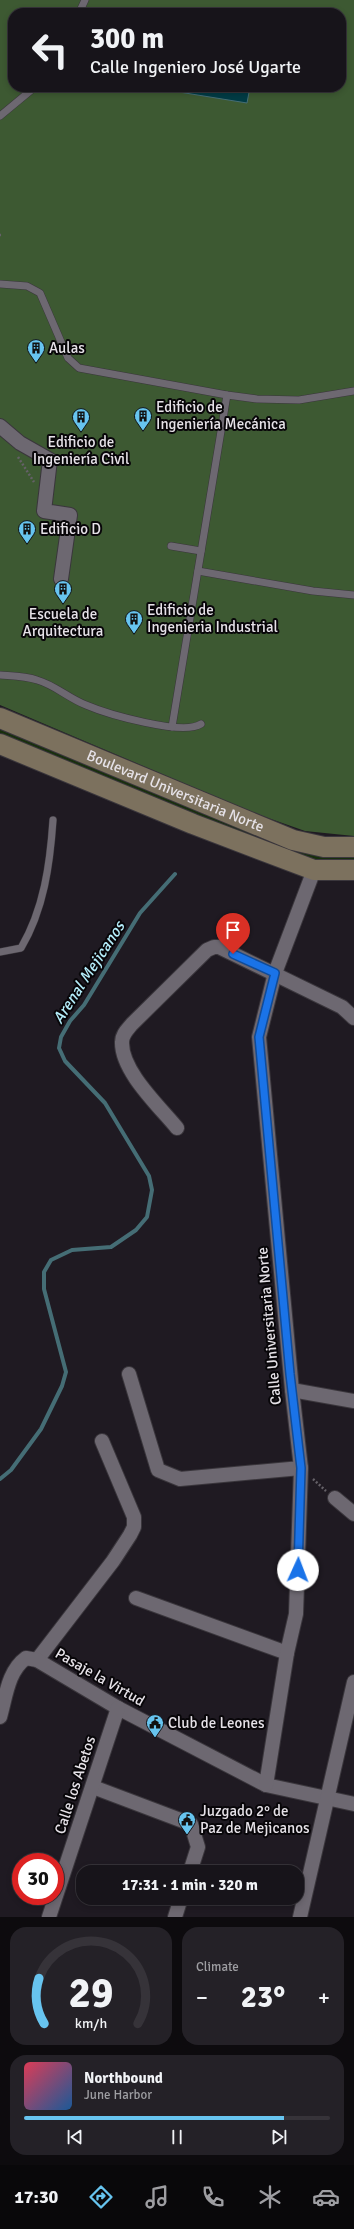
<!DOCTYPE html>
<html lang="en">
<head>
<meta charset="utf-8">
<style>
  :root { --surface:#17141a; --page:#242127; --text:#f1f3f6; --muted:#9e9ea2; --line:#363339; --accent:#67c4ef }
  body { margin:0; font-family:Signika,sans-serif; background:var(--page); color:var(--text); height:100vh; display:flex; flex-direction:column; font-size:15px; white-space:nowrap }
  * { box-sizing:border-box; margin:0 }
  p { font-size:13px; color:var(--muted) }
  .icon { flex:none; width:22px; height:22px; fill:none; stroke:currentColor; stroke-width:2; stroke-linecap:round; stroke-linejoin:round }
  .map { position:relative; height:1917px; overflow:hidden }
  .details { display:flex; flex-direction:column; gap:10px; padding:10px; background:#0d0b0e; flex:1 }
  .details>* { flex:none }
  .top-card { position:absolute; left:8px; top:8px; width:338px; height:84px; border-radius:16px; box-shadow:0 2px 6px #0003,0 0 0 1px var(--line); background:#17141a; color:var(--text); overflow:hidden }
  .speed { position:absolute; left:12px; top:1853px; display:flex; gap:8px; font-size:20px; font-weight:700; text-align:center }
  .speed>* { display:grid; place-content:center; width:52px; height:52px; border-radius:50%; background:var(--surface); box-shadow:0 2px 6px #0003,0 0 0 1px var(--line); line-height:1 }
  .speed .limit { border:6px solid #d22; background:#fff; color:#111 }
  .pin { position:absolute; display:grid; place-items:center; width:34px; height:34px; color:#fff; margin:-41px -17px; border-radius:50% 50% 50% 0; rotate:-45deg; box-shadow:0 0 4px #0007 }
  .pin .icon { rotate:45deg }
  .me { position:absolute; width:44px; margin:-22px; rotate:2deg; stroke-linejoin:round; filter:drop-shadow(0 0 3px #0008) }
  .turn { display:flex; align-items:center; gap:14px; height:84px; padding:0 16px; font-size:18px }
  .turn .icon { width:52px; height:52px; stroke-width:2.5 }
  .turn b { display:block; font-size:28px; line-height:34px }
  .big { font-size:30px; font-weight:700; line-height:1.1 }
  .details .card { flex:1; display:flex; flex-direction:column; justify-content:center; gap:6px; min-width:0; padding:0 14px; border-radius:16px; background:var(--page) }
  .details .dial { align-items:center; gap:0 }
  .dial svg { height:104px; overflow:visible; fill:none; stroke:var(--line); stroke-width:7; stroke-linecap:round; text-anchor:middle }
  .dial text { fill:var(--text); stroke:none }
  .song { display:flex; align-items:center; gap:12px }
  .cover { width:48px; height:48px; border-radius:6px; background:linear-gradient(135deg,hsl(350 70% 55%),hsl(210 70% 35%)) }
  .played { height:4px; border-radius:2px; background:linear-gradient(90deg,var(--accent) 85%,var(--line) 85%) }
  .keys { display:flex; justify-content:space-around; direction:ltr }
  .heat { display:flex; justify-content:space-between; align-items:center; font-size:22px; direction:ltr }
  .details .tiles { flex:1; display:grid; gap:10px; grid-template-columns:1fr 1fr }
  .card:last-child { grid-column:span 2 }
  .trip { position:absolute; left:76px; top:1865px; width:228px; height:40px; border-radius:16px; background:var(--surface); box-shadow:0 2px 6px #0003,0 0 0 1px var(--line); font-weight:700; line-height:40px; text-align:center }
  .dock { display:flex; height:64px; justify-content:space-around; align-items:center; background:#09080a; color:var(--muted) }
  .dock .icon { width:28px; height:28px }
  .dock .selected { color:var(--accent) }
  .dock b { font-size:18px; color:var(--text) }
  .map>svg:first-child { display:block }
  .green { fill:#172f0c }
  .forest { fill:#3d5932; fill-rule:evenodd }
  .water { fill:#003b44; stroke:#456d75 }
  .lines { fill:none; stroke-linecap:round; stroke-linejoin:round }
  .stream { stroke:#456d75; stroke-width:4 }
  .lane-casing { stroke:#3a363c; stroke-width:8 }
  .street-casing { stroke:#3a363c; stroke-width:16 }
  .secondary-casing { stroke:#3a363c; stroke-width:22 }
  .path { stroke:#656168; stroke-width:2.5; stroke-dasharray:2 2; stroke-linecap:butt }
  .lane { stroke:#6d6871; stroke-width:7 }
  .street { stroke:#6d6871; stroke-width:14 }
  .secondary { stroke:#7c715e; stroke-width:20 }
  .route-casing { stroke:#114b97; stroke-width:10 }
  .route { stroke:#1a73e8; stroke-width:7 }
  .labels { text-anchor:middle; stroke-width:4; stroke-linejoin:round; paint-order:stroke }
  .poi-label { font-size:15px; fill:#e6e2e8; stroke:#080609; text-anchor:start }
  .street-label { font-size:15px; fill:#e6e2e8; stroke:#080609 }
  .water-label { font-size:16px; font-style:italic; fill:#b5eefb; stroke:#080609 }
</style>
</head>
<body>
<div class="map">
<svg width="354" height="1917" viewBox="0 0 354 1917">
  <rect width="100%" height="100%" fill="#1f1a22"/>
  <!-- green -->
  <polygon class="green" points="0,725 354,853 354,863 316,862 0,737"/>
  <!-- forest -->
  <path class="forest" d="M 0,0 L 354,0 L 354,836 L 305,831 L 251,812 L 0,705 ZM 13,13 L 341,13 L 341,87 L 13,87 Z"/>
  <!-- water -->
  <polygon class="water" points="148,87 250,87 247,103"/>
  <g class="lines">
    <!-- stream -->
    <polyline class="stream" points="0,1479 11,1470 41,1429 62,1386 66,1372 44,1289 44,1272 51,1260 72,1250 111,1247 136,1230 147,1217 152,1190 149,1176 105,1103 65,1061 59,1048 61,1037 70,1021 84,1005 140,913 175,874"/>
    <!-- lane casing -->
    <g class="lane-casing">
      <g id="lane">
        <polyline points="79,13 85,0"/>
        <polyline points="0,116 35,87"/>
        <polyline points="0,284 27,286 40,293 68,358 79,368 227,395 257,399 299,400 354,391"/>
        <polyline points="171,546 201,551"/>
        <polyline points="198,571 313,591 354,595"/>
        <path d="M 0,675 C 12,676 25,676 37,680 C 55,685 68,698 86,705 C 107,714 183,736 201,724"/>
        <polyline points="172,727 227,395"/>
        <path d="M 0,952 L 21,948 C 44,909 50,864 53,820"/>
      </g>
    </g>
    <!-- street casing -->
    <g class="street-casing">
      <g id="street">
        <polyline points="0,426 20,443 50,460 44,511 70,515 61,579"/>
        <path d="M 177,1128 C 159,1106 121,1071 122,1042 C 122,1034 128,1029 132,1024 L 207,950 L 214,947 L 219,947 L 342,1007 L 354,1018"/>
        <polyline points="129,1374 158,1470 180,1479 301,1468"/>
        <polyline points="292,1390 354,1401"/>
        <polyline points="335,1498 354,1514"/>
        <polyline points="136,1598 287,1653"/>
        <polyline points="37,1660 113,1561 130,1535 134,1527 134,1517 102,1441"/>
        <path d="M 0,1717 C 6,1696 8,1671 26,1658 L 37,1660 L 118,1708 L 266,1785 L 354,1804"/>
        <polyline points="266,1785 287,1653 296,1614 301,1468 292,1390 259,1037 275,973 314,870"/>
        <polyline points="93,1787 191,1824 198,1847 190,1872"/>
        <polyline points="49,1917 118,1708"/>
        <polyline points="175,1917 181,1898"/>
        <polyline points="300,1917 354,1682"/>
      </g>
    </g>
    <!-- secondary casing -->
    <g class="secondary-casing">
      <g id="secondary">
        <path id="s1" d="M 0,718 L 293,840 L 324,847 L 354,847"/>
        <polyline points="0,744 193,824 314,870 354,870"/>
      </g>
    </g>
    <!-- path -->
    <g class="path">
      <polyline points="0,235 1,235"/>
      <polyline points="18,457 34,482"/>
      <polyline points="313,1479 326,1491"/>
    </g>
    <!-- lane -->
    <use href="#lane" class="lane"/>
    <!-- street -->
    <use href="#street" class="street"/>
    <!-- secondary -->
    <use href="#secondary" class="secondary"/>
  </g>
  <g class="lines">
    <!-- route casing -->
    <g class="route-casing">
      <polyline id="route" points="233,954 275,973 259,1037 290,1374 301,1468 298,1570"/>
    </g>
    <!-- route -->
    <use href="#route" class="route"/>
  </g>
  <!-- icons -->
  <defs>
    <g id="building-pin" transform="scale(0.9)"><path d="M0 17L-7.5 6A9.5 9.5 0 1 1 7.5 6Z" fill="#67c4ef" stroke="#080609"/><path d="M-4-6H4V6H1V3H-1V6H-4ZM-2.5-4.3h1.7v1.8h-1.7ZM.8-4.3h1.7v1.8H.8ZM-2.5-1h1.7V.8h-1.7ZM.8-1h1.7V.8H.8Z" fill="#111"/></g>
    <g id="civic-pin" transform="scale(0.9)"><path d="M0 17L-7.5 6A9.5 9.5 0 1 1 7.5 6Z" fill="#67c4ef" stroke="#080609"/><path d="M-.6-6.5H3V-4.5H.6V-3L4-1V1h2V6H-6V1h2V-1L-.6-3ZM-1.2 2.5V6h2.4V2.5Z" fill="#111"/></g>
  </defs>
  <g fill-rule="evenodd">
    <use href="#building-pin" x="36" y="348"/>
    <use href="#building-pin" x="143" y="416"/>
    <use href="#building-pin" x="81" y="417"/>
    <use href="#building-pin" x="27" y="529"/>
    <use href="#building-pin" x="63" y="589"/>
    <use href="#building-pin" x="134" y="619"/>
    <use href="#civic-pin" x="155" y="1723"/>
    <use href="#civic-pin" x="187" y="1820"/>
  </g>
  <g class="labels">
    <!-- poi labels -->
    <g class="poi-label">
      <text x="49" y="353">Aulas</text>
      <text x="156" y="412">Edificio de<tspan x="156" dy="17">Ingeniería Mecánica</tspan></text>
      <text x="81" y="447" text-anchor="middle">Edificio de<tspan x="81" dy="17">Ingeniería Civil</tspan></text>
      <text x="40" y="534">Edificio D</text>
      <text x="147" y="615">Edificio de<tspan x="147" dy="17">Ingenieria Industrial</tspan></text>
      <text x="63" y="619" text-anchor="middle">Escuela de<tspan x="63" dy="17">Arquitectura</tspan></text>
      <text x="168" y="1728">Club de Leones</text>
      <text x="200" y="1816">Juzgado 2° de<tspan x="200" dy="17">Paz de Mejicanos</tspan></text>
    </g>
    <!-- street labels -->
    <g class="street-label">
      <text dy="5" stroke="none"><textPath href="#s1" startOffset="190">Boulevard Universitaria Norte</textPath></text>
      <text transform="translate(269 1326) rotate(-95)" y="5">Calle Universitaria Norte</text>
      <text transform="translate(100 1677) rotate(30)" y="5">Pasaje la Virtud</text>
      <text transform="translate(75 1785) rotate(-72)" y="5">Calle los Abetos</text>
    </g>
    <!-- water labels -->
    <g class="water-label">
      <text transform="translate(88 972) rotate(-57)" y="6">Arenal Mejicanos</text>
    </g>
  </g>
</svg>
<div class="speed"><div class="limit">30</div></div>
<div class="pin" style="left:233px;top:954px;background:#d93025"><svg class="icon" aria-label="arrive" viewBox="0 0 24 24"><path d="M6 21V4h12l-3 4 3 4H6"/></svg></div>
<svg class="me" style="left:298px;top:1570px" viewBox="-20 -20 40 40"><circle r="19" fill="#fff"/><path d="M0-13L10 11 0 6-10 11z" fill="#1a73e8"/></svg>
<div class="trip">17:31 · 1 min · 320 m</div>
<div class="top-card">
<div class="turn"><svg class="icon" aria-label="left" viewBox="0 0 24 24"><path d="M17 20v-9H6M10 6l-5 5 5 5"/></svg><div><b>300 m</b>Calle Ingeniero José Ugarte</div></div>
</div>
</div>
<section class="details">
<div class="tiles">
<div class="card dial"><svg viewBox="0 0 100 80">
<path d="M14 69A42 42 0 1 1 86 69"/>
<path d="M14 69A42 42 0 0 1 10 34" stroke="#67c4ef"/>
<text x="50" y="56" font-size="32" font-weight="700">29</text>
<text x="50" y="72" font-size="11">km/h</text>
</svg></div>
<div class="card"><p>Climate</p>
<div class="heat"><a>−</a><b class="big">23°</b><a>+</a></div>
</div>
<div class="card">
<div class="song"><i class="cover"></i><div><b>Northbound</b><p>June Harbor</p></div></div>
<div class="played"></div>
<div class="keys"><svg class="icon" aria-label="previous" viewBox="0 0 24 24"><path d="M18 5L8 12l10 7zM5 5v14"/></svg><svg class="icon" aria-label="pause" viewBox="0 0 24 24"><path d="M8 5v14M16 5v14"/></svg><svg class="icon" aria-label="next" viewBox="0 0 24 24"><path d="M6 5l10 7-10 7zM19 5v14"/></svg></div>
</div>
</div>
</section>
<nav class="dock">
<b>17:30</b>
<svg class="icon selected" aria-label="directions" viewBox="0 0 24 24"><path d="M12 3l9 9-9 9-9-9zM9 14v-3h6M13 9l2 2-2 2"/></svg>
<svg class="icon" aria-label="music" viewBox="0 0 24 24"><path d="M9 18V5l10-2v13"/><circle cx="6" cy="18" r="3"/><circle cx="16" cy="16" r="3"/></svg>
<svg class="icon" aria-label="phone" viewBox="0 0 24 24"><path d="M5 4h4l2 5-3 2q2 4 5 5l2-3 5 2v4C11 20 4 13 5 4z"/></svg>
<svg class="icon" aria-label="climate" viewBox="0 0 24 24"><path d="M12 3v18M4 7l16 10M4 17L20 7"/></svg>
<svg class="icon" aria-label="car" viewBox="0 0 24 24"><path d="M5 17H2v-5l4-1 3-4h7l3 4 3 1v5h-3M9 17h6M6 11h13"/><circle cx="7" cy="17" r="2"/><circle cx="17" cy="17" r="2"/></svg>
</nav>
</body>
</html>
